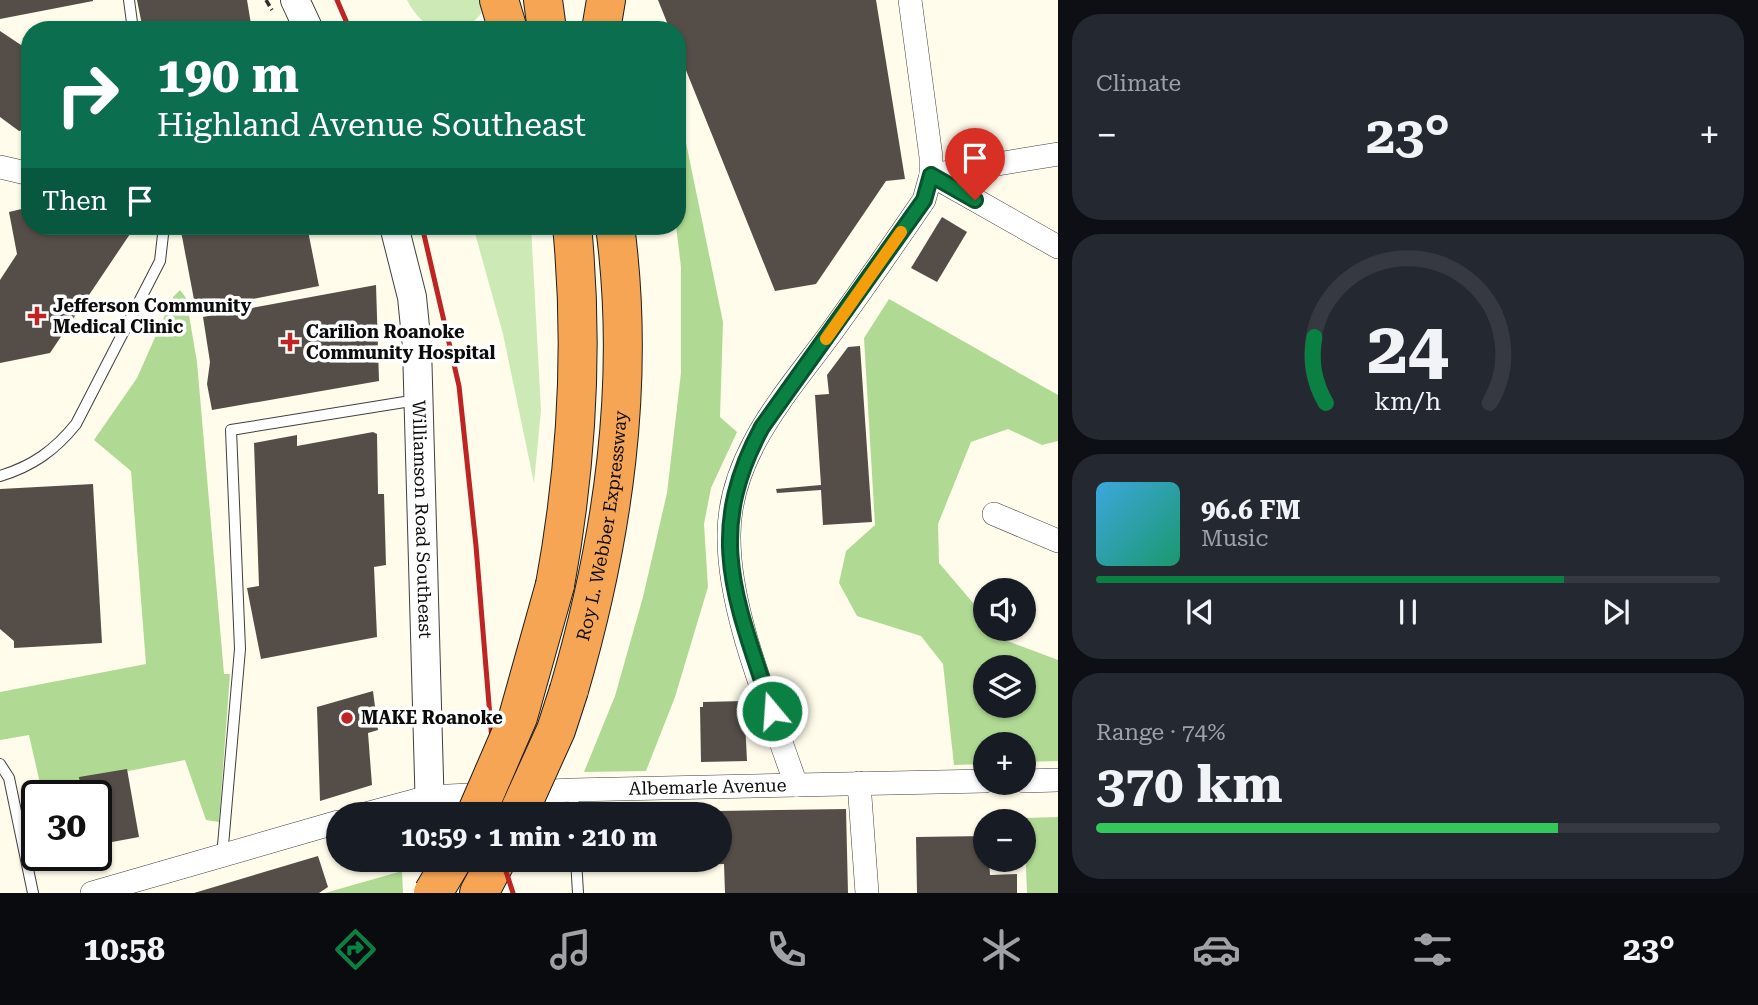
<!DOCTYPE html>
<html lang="en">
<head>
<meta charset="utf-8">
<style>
  :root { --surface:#171b24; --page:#242831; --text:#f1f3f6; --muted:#9ea1a6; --line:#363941; --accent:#0b8043 }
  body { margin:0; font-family:"Roboto Serif",serif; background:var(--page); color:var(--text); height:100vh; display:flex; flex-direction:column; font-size:26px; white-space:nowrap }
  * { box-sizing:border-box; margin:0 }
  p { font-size:23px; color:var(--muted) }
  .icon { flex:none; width:38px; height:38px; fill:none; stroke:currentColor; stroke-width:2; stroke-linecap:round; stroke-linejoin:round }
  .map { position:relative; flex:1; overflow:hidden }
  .side { display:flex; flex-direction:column; gap:14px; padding:14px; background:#0d0f14; width:700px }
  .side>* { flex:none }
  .banner { position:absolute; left:21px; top:21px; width:665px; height:214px; border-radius:28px; box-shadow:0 2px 5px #0004; background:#0b6e4f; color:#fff; overflow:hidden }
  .controls { position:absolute; left:973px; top:578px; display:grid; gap:14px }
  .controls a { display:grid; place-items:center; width:63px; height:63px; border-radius:50%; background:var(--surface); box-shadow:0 2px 5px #0004; font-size:35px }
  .speed { position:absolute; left:21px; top:780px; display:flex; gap:14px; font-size:35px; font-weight:700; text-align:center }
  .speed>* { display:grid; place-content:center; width:91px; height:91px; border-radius:50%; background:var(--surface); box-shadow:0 2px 5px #0004; line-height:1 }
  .speed .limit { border:4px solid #111; border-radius:10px; background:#fff; color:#111 }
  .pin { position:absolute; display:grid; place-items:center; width:60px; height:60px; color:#fff; margin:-72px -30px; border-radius:50% 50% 50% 0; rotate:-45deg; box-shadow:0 0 7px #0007 }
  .pin .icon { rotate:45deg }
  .me { position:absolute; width:77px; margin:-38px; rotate:342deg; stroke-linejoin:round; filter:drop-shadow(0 0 5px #0008) }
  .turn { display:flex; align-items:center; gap:24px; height:147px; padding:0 21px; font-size:32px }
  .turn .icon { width:91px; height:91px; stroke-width:2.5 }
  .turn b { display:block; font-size:49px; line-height:60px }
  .then { display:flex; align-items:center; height:66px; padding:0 21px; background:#0003; gap:14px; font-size:26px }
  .big { font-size:52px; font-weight:700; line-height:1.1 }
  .side .tile { flex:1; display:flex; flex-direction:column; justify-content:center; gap:10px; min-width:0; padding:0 24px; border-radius:28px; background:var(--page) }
  .side .dial { align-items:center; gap:0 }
  .dial svg { height:182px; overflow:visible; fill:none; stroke:var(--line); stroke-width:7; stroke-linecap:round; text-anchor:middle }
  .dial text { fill:var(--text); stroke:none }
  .song { display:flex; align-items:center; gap:21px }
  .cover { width:84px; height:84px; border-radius:10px; background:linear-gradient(135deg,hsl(200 70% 55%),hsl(160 70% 35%)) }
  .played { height:7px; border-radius:4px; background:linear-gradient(90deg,var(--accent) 75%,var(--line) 75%) }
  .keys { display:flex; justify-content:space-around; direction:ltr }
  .heat { display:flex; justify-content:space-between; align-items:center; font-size:38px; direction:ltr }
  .charge { height:10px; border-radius:5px; background:linear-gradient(90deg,#34c759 74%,var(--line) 0) }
  .trip { position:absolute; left:326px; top:802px; width:406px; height:70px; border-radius:35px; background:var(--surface); box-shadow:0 2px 5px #0004; font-weight:700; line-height:70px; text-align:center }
  .menu { display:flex; height:112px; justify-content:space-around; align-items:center; background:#090b0e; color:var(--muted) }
  .menu .icon { width:49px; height:49px }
  .menu .selected { color:var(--accent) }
  .menu b { font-size:32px; color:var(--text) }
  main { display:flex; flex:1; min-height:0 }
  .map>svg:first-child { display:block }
  .green { fill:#cde9b5 }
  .forest { fill:#b0da94; fill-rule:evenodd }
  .building { fill:#554e48 }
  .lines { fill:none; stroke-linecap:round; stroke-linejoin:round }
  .service-casing { stroke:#3f3f3f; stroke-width:12 }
  .minor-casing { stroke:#3f3f3f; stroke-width:24 }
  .tertiary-casing { stroke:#3f3f3f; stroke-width:30 }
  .motorway-casing { stroke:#1d1d1d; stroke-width:40 }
  .path { stroke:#2e2e2e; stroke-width:3.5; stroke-dasharray:7 3.5; stroke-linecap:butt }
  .service { stroke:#fff; stroke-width:10 }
  .minor { stroke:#fff; stroke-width:23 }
  .tertiary { stroke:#fff; stroke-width:28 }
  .motorway { stroke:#f5a553; stroke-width:38 }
  .rail { stroke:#bd2423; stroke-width:5 }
  .motorway-bridge-casing { stroke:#1d1d1d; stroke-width:40; stroke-linecap:butt }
  .motorway-bridge { stroke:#f5a553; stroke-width:38 }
  .route-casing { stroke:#07532c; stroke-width:18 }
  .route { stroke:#0b8043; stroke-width:12 }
  .slow { stroke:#f59e0b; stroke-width:12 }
  .poi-dot { fill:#bd2423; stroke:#fff; stroke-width:2.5 }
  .labels { text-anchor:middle; stroke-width:7; stroke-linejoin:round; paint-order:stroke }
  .poi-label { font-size:18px; font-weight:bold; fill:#0c0c0c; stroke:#fff; text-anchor:start }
  .street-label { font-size:18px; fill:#0c0c0c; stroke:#fff }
</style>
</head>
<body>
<main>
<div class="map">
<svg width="1058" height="893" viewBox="0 0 1058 893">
  <rect width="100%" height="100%" fill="#fffceb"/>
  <!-- green -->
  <g class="green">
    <path d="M 407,0 L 480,0 L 481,14 L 467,28 C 438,36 420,25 407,0 Z"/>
    <polygon points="473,226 531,226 541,410 534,483 503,334"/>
  </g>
  <!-- forest -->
  <g class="forest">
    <polygon points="677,99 723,322 720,417 737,432 711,488 704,524 708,587 675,697 646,771 584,772 615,696 643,597 667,493 681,373 681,267 676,226"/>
    <polygon points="180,290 186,298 197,362 224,674 230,674 219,822 206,820 185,760 41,788 29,735 0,740 0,692 146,664 131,471 94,440 137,378 173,297"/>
    <path d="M 889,299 L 1058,395 L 1058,441 L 1042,445 L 1008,429 L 971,442 L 938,524 L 939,563 L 985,617 L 985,628 L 995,628 L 1005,640 L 1058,660 L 1058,761 L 1024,762 L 1024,744 L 985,744 L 985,764 L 954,765 L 943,664 L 921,636 L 857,616 L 839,583 L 846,551 L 875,525 L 864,338 ZM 985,667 L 1024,667 L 1024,705 L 985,705 Z"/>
    <polygon points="1058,817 1058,893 1027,893 1024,818"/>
    <polygon points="402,871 403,893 325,893"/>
  </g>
  <!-- building -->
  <g class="building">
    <polygon points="0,0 93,0 93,1 0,19"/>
    <polygon points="137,0 247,0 252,30 143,30"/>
    <polygon points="658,0 876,0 905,179 886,181 816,284 775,291 677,48 677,30 670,30"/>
    <polygon points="0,31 30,51 30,128 19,131 0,117"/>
    <polygon points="30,207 30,226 131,226 132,231 50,353 0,363 0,280 17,254 9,212"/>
    <polygon points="942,217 967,232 937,282 911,268"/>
    <polygon points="180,226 307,226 319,286 196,310"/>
    <polygon points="376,285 379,381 212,410 207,384 210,362 203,317"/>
    <polygon points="860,346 872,522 823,525 821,490 777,493 776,489 821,485 815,395 829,394 827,375 848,347"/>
    <polygon points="373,432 377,434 378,494 384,494 386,565 374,567 377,637 261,659 247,588 259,586 254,443 297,435 297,446"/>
    <polygon points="93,484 102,643 14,648 14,641 0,629 0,489"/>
    <polygon points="373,691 378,730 368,733 372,785 320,801 317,707"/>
    <polygon points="744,701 747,761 701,762 700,707 703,707 703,702"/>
    <polygon points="127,769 139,837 96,845 96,796 82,796 79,777"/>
    <polygon points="846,809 848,893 725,893 724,864 598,866 597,859 719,859 719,811"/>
    <polygon points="985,836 985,859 989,859 990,875 1017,874 1017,893 917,893 916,837"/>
    <polygon points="318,856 328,887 319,893 194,893"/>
  </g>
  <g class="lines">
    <!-- service casing -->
    <g class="service-casing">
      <g id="service">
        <polyline points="129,0 133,30"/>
        <path d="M 0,476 C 33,466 55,450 76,424 L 160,261 L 164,226"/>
        <polyline points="0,764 9,778 33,893"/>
        <polyline points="573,790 574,814"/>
        <polyline points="222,857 240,649 231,430 417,400"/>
        <polyline points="576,859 578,893"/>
      </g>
    </g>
    <!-- minor casing -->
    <g class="minor-casing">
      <g id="minor">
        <polyline points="0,167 30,174"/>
        <polyline points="931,175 1058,247"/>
        <polyline points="931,175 1058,154"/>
        <polyline points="994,514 1058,541"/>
        <polyline points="1024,781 1058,780"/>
        <polyline points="859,783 867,893"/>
        <path d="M 796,785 C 771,710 728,613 729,535 C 729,454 788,392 833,330 C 864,287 894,244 924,200 L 931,175 L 931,157 L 910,0"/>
        <path id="s1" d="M 365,814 L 428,797 L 573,790 L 985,781"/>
        <polyline points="92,893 338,822"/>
      </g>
    </g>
    <!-- tertiary casing -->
    <g class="tertiary-casing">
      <g id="tertiary">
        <polyline points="295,0 309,30"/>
        <path id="s2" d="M 394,226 L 412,297 L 417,347 L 430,814"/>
      </g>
    </g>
    <!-- motorway casing -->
    <g class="motorway-casing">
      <g id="motorway">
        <polyline points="499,0 508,30"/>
        <polyline points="543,0 547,30"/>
        <polyline points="601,30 606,0"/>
        <path d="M 555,585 C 577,465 584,348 572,226"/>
        <path id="s3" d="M 569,690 C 613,539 636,383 615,226"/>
        <polyline points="479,893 497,859"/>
      </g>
    </g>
    <!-- path -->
    <polyline class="path" points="266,0 272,10"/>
    <!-- service -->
    <use href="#service" class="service"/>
    <!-- minor -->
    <use href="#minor" class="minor"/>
    <!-- tertiary -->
    <use href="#tertiary" class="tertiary"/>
    <!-- motorway -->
    <use href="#motorway" class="motorway"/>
    <!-- rail -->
    <g class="rail">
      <polyline points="337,0 350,30"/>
      <polyline points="422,226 459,386 476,546 498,814"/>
      <polyline points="502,859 513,893"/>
    </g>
    <!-- motorway-bridge casing -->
    <g class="motorway-bridge-casing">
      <g id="motorway-bridge">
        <polyline points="476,814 518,717 555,585"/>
        <polyline points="518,814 556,730 569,690"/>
        <polyline points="433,893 453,859"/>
      </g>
    </g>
    <!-- motorway-bridge -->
    <use href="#motorway-bridge" class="motorway-bridge"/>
  </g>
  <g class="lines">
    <!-- route casing -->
    <g class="route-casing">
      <path id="route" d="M 772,711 C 737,602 703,536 762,427 L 924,200 L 931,175 L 975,200"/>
    </g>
    <!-- route -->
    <use href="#route" class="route"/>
    <!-- slow -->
    <polyline class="slow" points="826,339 901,232"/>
  </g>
  <!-- markers -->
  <g class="poi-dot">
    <path d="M33.5 305.5h7v7h7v7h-7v7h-7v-7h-7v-7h7z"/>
    <path d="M286.5 331.5h7v7h7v7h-7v7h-7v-7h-7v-7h7z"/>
    <circle cx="347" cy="718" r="7"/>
  </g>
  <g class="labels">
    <!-- poi labels -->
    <g class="poi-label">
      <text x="53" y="312">Jefferson Community<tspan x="53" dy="21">Medical Clinic</tspan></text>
      <text x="306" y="338">Carilion Roanoke<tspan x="306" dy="21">Community Hospital</tspan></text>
      <text x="361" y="724">MAKE Roanoke</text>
    </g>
    <!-- street labels -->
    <g class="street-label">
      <text dy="6" stroke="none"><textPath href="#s2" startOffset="296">Williamson Road Southeast</textPath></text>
      <text dy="6" stroke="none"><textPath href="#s3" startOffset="168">Roy L. Webber Expressway</textPath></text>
      <text dy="6" stroke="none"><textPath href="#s1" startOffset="345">Albemarle Avenue</textPath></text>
    </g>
  </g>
</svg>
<div class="controls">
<a><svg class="icon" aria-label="sound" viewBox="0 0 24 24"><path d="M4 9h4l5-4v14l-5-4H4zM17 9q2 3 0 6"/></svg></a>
<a><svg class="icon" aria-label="layers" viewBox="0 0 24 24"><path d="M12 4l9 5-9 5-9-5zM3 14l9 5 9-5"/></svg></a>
<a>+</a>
<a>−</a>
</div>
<div class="speed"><div class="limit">30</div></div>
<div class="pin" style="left:975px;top:200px;background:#d93025"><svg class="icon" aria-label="arrive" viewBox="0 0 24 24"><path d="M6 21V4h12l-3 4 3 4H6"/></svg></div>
<svg class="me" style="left:772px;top:711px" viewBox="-20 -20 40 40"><circle r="17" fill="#0b8043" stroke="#fff" stroke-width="3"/><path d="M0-11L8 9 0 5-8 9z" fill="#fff"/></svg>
<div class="trip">10:59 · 1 min · 210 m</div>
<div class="banner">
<div class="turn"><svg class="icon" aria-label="right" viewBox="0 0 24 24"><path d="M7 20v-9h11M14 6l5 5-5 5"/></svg><div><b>190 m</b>Highland Avenue Southeast</div></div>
<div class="then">Then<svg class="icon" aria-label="arrive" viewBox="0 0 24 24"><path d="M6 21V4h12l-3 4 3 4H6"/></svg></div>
</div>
</div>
<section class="side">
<div class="tile"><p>Climate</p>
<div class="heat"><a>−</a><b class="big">23°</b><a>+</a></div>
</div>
<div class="tile dial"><svg viewBox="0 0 100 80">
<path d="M14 69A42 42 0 1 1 86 69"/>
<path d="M14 69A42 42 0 0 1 9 40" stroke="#0b8043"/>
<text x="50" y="56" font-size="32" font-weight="700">24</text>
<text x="50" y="72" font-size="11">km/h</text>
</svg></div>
<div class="tile">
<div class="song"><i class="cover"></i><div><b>96.6 FM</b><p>Music</p></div></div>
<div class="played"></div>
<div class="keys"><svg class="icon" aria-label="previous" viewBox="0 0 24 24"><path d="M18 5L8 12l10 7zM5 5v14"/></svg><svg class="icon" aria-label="pause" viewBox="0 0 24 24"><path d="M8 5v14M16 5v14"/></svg><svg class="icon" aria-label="next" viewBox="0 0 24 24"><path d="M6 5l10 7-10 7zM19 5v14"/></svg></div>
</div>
<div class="tile"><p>Range · 74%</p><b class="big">370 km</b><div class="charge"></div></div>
</section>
</main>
<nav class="menu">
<b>10:58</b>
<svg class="icon selected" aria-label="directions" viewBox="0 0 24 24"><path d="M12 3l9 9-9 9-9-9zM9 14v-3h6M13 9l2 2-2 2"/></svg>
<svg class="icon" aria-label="music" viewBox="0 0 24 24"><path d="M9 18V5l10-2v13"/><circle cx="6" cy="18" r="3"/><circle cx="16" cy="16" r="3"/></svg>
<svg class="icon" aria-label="phone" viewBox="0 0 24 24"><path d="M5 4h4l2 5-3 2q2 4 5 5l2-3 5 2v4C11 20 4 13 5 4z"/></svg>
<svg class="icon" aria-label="climate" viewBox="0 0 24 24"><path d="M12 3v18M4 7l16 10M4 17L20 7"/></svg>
<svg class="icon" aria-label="car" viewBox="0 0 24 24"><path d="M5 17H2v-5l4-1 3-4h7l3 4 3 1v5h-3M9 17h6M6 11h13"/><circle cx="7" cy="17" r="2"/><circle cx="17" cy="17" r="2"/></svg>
<svg class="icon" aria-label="filters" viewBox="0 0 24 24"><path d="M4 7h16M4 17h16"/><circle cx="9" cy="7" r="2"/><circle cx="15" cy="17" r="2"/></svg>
<b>23°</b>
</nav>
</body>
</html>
